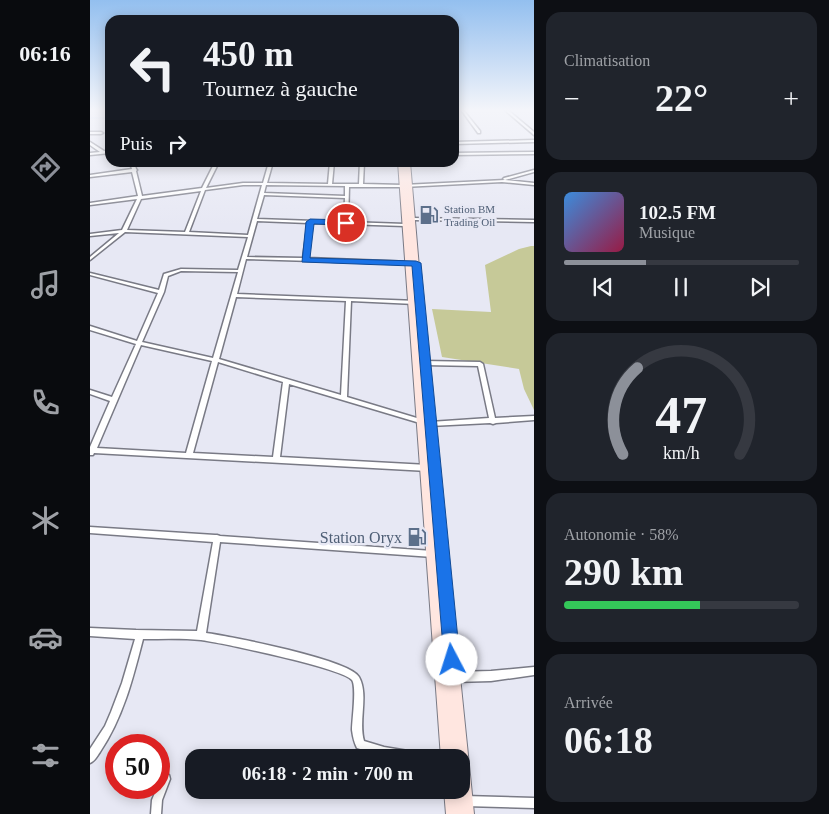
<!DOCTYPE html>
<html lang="fr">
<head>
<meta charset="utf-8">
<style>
  :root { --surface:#171b24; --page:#20242c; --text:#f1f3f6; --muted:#9ea1a6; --line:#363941; --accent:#8c9099 }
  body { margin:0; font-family:"Times New Roman",serif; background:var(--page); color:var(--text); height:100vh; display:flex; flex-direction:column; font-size:19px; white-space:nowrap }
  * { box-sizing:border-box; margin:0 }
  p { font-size:16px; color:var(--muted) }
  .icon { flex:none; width:28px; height:28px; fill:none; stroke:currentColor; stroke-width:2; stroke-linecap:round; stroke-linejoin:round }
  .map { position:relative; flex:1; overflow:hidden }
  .sheet { display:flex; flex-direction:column; gap:12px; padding:12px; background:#0d0f14; width:295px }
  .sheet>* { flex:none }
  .banner { position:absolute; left:15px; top:15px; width:354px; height:152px; border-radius:15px; box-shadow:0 2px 12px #0003; background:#171b24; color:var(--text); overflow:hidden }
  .speed { position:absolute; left:15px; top:734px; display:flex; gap:10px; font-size:25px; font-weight:700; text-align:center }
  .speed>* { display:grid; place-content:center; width:65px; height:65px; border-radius:50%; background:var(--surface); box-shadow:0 2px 12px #0003; line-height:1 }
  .speed .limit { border:8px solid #d22; background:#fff; color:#111 }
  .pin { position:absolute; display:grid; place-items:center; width:42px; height:42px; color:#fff; margin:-21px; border:2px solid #fff; border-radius:50%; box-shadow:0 1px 5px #0007 }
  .me { position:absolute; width:55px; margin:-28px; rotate:355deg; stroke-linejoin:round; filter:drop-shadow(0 0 4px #0008) }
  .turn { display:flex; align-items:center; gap:18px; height:105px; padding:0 15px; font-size:22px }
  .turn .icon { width:65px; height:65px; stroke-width:2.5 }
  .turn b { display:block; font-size:35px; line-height:42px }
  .then { display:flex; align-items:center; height:48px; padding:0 15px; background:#0003; gap:10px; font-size:19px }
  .big { font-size:38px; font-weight:800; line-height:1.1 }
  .sheet .tile { flex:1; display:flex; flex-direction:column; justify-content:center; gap:8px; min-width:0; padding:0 18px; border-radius:15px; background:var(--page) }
  .sheet .dial { align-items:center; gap:0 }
  .dial svg { height:130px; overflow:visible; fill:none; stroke:var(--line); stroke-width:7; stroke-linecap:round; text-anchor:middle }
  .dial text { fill:var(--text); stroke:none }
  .song { display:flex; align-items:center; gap:15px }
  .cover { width:60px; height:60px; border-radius:8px; background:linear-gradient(135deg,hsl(210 70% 55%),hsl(340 70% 35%)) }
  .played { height:5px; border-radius:2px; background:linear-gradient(90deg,var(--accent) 35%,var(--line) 35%) }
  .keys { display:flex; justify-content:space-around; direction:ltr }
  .heat { display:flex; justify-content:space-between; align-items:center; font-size:28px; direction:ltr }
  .charge { height:8px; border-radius:4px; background:linear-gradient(90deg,#34c759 58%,var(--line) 0) }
  .trip { position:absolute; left:95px; top:749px; width:285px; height:50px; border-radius:15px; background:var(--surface); box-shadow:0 2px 12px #0003; font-weight:800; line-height:50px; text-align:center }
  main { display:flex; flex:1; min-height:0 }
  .tab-bar { display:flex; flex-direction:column; width:90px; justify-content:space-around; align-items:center; background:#090b0e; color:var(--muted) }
  .tab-bar .icon { width:35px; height:35px }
  .tab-bar .on { color:var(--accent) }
  .tab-bar b { font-size:22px; color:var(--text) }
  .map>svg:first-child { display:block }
  .green { fill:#c6c998 }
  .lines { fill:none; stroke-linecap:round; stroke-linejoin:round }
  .stream { stroke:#b3d0fa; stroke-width:1 }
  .street-casing { stroke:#797a85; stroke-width:3 }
  .secondary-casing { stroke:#797a85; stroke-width:2 }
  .street { fill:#fff; fill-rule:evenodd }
  .secondary { fill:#ffe6e0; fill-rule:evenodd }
  .route { fill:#1a73e8; stroke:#114b97 }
  .labels { text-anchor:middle; stroke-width:5; stroke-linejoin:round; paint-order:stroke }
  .far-service-label { font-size:11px; fill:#4e5e75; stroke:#e7e8f4; text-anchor:start }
  .near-service-label { font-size:16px; fill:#4e5e75; stroke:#e7e8f4; text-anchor:end }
</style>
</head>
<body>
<main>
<nav class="tab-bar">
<b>06:16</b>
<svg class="icon on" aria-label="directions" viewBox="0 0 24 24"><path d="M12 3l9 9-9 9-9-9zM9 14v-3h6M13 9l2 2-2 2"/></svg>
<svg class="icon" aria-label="music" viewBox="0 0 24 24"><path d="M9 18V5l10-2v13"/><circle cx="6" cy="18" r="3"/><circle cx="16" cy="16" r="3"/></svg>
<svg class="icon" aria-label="phone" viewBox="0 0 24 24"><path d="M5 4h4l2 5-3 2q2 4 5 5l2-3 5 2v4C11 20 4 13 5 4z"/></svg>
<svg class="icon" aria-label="climate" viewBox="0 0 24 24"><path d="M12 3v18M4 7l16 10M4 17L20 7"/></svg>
<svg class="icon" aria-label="car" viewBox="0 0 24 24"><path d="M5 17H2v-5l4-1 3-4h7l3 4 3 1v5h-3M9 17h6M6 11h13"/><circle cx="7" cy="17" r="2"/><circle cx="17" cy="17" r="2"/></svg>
<svg class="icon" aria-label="filters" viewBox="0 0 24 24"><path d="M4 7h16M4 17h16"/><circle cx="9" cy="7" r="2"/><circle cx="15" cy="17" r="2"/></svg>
</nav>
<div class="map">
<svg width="444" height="814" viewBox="0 0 444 814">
  <rect width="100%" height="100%" fill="#e7e8f4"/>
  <!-- green -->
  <polygon class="green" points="441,246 444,246 444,410 434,389 429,369 352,357 342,309 401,312 395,265 429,249"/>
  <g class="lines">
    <!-- stream -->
    <polyline class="stream" points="0,118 20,118"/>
    <!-- street casing -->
    <g class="street-casing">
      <g id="street">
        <polygon points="372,111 374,111 390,131 390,133 388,133"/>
        <polygon points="416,111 419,111 444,132 444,135"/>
        <polygon points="0,132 11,132 13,133 11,134 0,134"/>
        <polygon points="444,140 444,142 364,144 364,142"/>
        <polygon points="0,142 14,151 20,151 20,153 0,155 0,153 10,152 0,145"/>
        <polygon points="444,152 444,154 364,155 364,153"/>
        <path d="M 40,162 L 44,162 L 46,169 L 47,170 L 46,171 L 52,196 L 112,188 L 125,162 L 129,162 L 116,188 L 153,183 L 173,183 L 179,162 L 183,162 L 177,183 L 238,184 L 240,162 L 244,162 L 242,184 L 269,184 L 270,162 L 274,162 L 273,184 L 313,185 L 415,180 L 413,179 L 414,178 L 444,170 L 444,172 L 415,180 L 444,183 L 444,185 L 412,182 L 313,187 L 259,187 L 258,222 L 315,224 L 317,225 L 315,226 L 222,223 L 218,258 L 322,262 L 324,263 L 324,264 L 156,259 L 147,294 L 327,301 L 327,303 L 325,304 L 261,301 L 257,397 L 340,422 L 399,418 L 388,366 L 334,365 L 331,363 L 334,361 L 390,362 L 393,364 L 405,418 L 444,416 L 444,420 L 406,423 L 403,424 L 400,423 L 340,426 L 199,384 L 190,457 L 338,465 L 340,466 L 341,468 L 340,470 L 338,471 L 4,453 L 3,455 L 0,455 L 0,447 L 20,401 L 0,394 L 0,390 L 22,397 L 46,344 L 0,330 L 0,326 L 47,341 L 68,293 L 0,275 L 0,273 L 69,290 L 74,274 L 91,269 L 148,270 L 158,237 L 35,232 L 0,260 L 0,257 L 29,233 L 0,236 L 0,234 L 32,230 L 47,199 L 0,205 L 0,203 L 48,196 L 42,172 L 0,177 L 0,175 L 42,169 ZM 153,185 L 172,185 L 158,235 L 99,232 L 115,190 ZM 176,185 L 255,186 L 255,196 L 174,193 ZM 111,191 L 95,232 L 37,230 L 51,199 ZM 174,195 L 255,198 L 254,222 L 167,219 ZM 167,221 L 218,223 L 213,258 L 157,257 ZM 91,271 L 148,272 L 123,358 L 52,342 L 74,292 L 78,276 ZM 146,297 L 256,301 L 251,395 L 129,359 ZM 51,345 L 122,361 L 96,453 L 7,448 ZM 128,362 L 193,382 L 183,457 L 103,453 Z"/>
        <polygon points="321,218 444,220 444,222 323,220 321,219"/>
        <path d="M 0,527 L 125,535 L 127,535 L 130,536 L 343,551 L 346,552 L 347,554 L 346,556 L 343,557 L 130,542 L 116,633 C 139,636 261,660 269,677 C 279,695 268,721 274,741 L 294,747 L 330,753 L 333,755 L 335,758 L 298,758 L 267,748 C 264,742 263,737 262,730 C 262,720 267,687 262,680 C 252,668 132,643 111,640 C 92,638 72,639 53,639 C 43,678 33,718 10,752 C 7,756 5,761 0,763 L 0,749 L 15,726 L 21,712 L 32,683 L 45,639 L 0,636 L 0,628 L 46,630 L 107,631 L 123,542 L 0,533 Z"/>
        <polygon points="444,667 444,675 401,681 363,682 360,680 358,677 360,674 363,672 401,671"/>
        <polygon points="75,774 79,775 80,779 72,800 71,814 61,814 62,800 67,788 69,788 69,782 71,775"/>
        <polygon points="375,796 444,798 444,808 375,806 371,805 370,801 371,797"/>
      </g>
    </g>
    <!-- secondary casing -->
    <g class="secondary-casing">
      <polygon id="secondary" points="308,162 314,162 318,213 314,162 320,162 332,303 384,814 356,814 354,790 371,790 371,758 351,758"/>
    </g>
    <!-- street -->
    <use href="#street" class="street"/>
    <!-- secondary -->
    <use href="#secondary" class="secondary"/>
  </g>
  <!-- sky -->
  <linearGradient id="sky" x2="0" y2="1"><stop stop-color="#93bfef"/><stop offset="0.49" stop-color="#f4f5fa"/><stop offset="1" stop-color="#f4f5fa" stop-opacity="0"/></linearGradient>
  <rect width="444" height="225" fill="url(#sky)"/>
  <!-- route -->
  <polygon class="route" points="220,219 256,220 260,223 256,225 224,224 220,258 326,261 331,263 370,660 367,665 362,668 356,665 354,660 322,266 212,262 216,222"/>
  <!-- icons -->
  <defs>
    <g id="fuel-bare" transform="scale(1.5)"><path d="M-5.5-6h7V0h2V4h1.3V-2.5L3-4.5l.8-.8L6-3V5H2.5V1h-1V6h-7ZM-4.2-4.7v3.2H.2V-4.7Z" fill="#5c6f8a" stroke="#e7e8f4" stroke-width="2.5" paint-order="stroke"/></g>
  </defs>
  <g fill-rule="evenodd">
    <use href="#fuel-bare" x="339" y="215"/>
    <use href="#fuel-bare" x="327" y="537"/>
  </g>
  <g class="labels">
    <!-- far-service labels -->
    <g class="far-service-label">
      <text x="354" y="213">Station BM<tspan x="354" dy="13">Trading Oil</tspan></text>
    </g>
    <!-- near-service labels -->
    <g class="near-service-label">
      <text x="312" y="543">Station Oryx</text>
    </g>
  </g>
</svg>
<div class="speed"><div class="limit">50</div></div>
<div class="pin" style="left:256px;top:223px;background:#d93025"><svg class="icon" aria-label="arrive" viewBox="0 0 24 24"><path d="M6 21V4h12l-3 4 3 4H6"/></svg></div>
<svg class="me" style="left:362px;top:660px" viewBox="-20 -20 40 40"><circle r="19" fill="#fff"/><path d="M0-13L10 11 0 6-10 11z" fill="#1a73e8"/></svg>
<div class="trip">06:18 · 2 min · 700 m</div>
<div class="banner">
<div class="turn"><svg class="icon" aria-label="left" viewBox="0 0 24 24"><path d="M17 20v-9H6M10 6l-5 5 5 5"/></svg><div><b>450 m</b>Tournez à gauche</div></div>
<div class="then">Puis<svg class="icon" aria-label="right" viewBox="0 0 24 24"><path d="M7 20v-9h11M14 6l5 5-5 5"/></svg></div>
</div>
</div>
<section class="sheet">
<div class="tile"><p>Climatisation</p>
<div class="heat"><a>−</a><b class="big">22°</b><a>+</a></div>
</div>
<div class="tile">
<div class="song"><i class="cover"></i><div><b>102.5 FM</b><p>Musique</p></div></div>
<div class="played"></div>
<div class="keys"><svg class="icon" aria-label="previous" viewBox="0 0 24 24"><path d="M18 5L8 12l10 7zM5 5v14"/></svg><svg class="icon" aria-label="pause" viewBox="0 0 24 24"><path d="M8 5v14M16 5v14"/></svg><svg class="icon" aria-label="next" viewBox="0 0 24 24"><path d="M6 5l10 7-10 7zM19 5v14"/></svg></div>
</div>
<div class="tile dial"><svg viewBox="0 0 100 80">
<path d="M14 69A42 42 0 1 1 86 69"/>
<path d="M14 69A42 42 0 0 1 23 16" stroke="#8c9099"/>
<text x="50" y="56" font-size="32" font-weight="700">47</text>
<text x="50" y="72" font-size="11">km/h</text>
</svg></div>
<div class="tile"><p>Autonomie · 58%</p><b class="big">290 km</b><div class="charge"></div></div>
<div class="tile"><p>Arrivée</p><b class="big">06:18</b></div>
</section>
</main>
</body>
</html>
